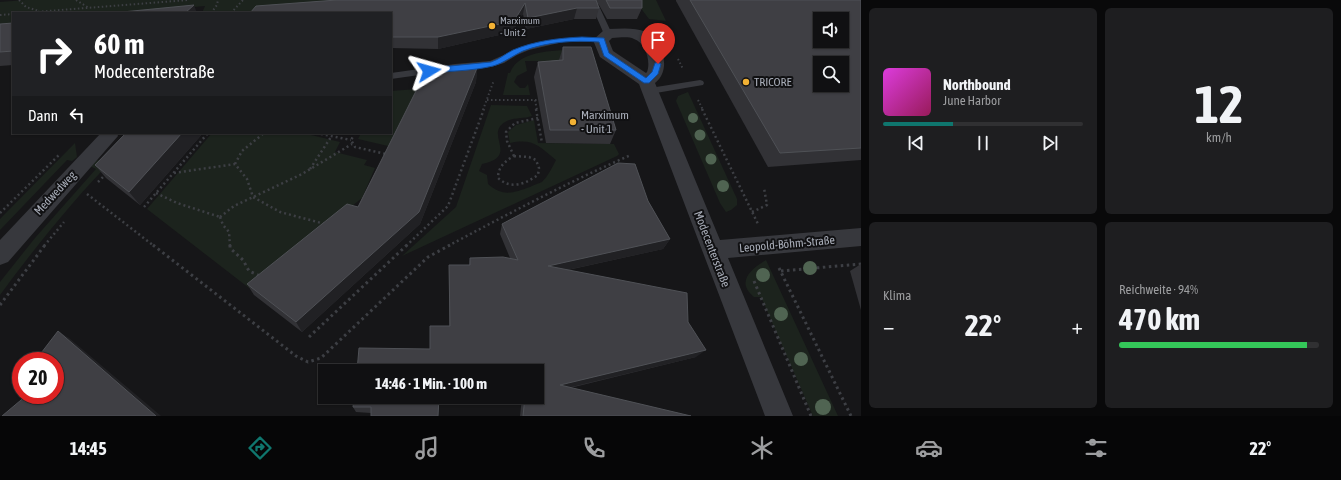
<!DOCTYPE html>
<html lang="de">
<head>
<meta charset="utf-8">
<style>
  :root { --surface:#101012; --page:#1e1e20; --text:#f1f3f6; --muted:#9c9d9f; --line:#303032; --accent:#0f766e }
  body { margin:0; font-family:"Asap Condensed",sans-serif; background:var(--page); color:var(--text); height:100vh; display:flex; flex-direction:column; font-size:15px; white-space:nowrap }
  * { box-sizing:border-box; margin:0 }
  p { font-size:13px; color:var(--muted) }
  .icon { flex:none; width:22px; height:22px; fill:none; stroke:currentColor; stroke-width:2; stroke-linecap:round; stroke-linejoin:round }
  .map { position:relative; flex:1; overflow:hidden }
  .details { display:flex; flex-direction:column; gap:8px; padding:8px; background:#09090a; width:480px }
  .details>* { flex:none }
  .hud { position:absolute; left:12px; top:12px; width:380px; height:122px; border-radius:0px; box-shadow:0 1px 3px #0004,0 0 0 1px var(--line); background:#202124; color:#fff; overflow:hidden }
  .fabs { position:absolute; left:813px; top:12px; display:grid; gap:8px }
  .fabs a { display:grid; place-items:center; width:36px; height:36px; border-radius:0px; background:var(--surface); box-shadow:0 1px 3px #0004,0 0 0 1px var(--line); font-size:20px }
  .speed { position:absolute; left:12px; top:352px; display:flex; gap:8px; font-size:20px; font-weight:700; text-align:center }
  .speed>* { display:grid; place-content:center; width:52px; height:52px; border-radius:50%; background:var(--surface); box-shadow:0 1px 3px #0004,0 0 0 1px var(--line); line-height:1 }
  .speed .limit { border:6px solid #d22; background:#fff; color:#111 }
  .pin { position:absolute; display:grid; place-items:center; width:34px; height:34px; color:#fff; margin:-41px -17px; border-radius:50% 50% 50% 0; rotate:-45deg; box-shadow:0 0 4px #0007 }
  .pin .icon { rotate:45deg }
  .me { position:absolute; width:44px; margin:-22px; rotate:82deg; stroke-linejoin:round; filter:drop-shadow(0 0 3px #0008) }
  .turn { display:flex; align-items:center; gap:14px; height:84px; padding:0 16px; font-size:18px }
  .turn .icon { width:52px; height:52px; stroke-width:2.5 }
  .turn b { display:block; font-size:28px; line-height:34px }
  .then { display:flex; align-items:center; height:38px; padding:0 16px; background:#0003; gap:8px; font-size:15px }
  .big { font-size:30px; font-weight:700; line-height:1.1 }
  .details .widget { flex:1; display:flex; flex-direction:column; justify-content:center; gap:6px; min-width:0; padding:0 14px; border-radius:6px; background:var(--page) }
  .details .dial { align-items:center; gap:0 }
  .dial b { font-size:52px; line-height:1 }
  .song { display:flex; align-items:center; gap:12px }
  .cover { width:48px; height:48px; border-radius:6px; background:linear-gradient(135deg,hsl(300 70% 55%),hsl(330 70% 35%)) }
  .played { height:4px; border-radius:2px; background:linear-gradient(90deg,var(--accent) 35%,var(--line) 35%) }
  .keys { display:flex; justify-content:space-around; direction:ltr }
  .heat { display:flex; justify-content:space-between; align-items:center; font-size:22px; direction:ltr }
  .charge { height:6px; border-radius:3px; background:linear-gradient(90deg,#34c759 94%,var(--line) 0) }
  .details .tiles { flex:1; display:grid; gap:8px; grid-template-columns:repeat(2,1fr) }
  .trip { position:absolute; left:318px; top:364px; width:226px; height:40px; border-radius:0px; background:var(--surface); box-shadow:0 1px 3px #0004,0 0 0 1px var(--line); font-weight:700; line-height:40px; text-align:center }
  .tab-bar { display:flex; height:64px; justify-content:space-around; align-items:center; background:#060607; color:var(--muted) }
  .tab-bar .icon { width:28px; height:28px }
  .tab-bar .on { color:var(--accent) }
  .tab-bar b { font-size:18px; color:var(--text) }
  main { display:flex; flex:1; min-height:0 }
  .map>svg:first-child { display:block }
  .green { fill:#1c231d }
  .lines { fill:none; stroke-linecap:round; stroke-linejoin:round }
  .path-far2 { stroke:#3d3f44; stroke-width:2; stroke-dasharray:1.5 2.5; stroke-linecap:butt }
  .path-far1 { stroke:#3d3f44; stroke-width:2.5; stroke-dasharray:2 3; stroke-linecap:butt }
  .path { stroke:#3d3f44; stroke-width:3; stroke-dasharray:2.5 3.5; stroke-linecap:butt }
  .service { fill:#37383d; fill-rule:evenodd }
  .minor { fill:#37383d; fill-rule:evenodd }
  .tree { fill:#506452 }
  .wall { fill:#323236 }
  .shaded-wall { fill:#212124 }
  .building { fill:#3f3f44; stroke:#4f5156; fill-rule:evenodd }
  .route { fill:#1a73e8; stroke:#114b97 }
  .poi-dot { fill:#f2b134; stroke:#111113; stroke-width:1.5 }
  .labels { text-anchor:middle; stroke-width:4; stroke-linejoin:round; paint-order:stroke }
  .far-poi-label { font-size:10px; fill:#a8adb8; stroke:#111113; text-anchor:start }
  .poi-label { font-size:12px; fill:#a8adb8; stroke:#111113; text-anchor:start }
  .street-label { font-size:12px; fill:#a8adb8; stroke:#111113 }
</style>
</head>
<body>
<main>
<div class="map">
<svg width="861" height="416" viewBox="0 0 861 416">
  <rect width="100%" height="100%" fill="#161618"/>
  <!-- green -->
  <g class="green">
    <polygon points="25,0 397,0 238,13 202,13 205,6 122,13 13,13 13,23 0,24 0,2"/>
    <polygon points="628,0 656,0 666,21 649,19 640,7"/>
    <path d="M 582,49 L 586,61 L 525,61 L 527,71 L 517,76 L 514,82 L 520,88 L 525,88 L 528,84 L 530,95 L 503,95 L 508,73 L 510,73 C 519,48 560,51 582,49 Z"/>
    <polygon points="417,89 388,146 358,139 361,133 391,133 391,91"/>
    <polygon points="688,92 737,199 737,205 731,210 726,212 720,203 676,101 678,96"/>
    <path d="M 491,105 L 527,106 L 532,116 C 524,119 513,117 505,122 C 484,135 520,156 482,164 L 479,171 L 487,175 L 488,184 C 503,197 513,193 530,187 C 533,185 538,184 542,182 C 548,176 552,168 556,160 C 539,146 533,138 510,143 L 508,132 L 516,125 L 534,120 L 538,143 L 614,144 L 619,154 L 617,156 L 402,256 L 456,207 Z"/>
    <polygon points="212,133 303,133 340,142 335,152 367,160 364,165 375,168 362,198 249,288 147,209"/>
    <polygon points="75,143 77,157 72,161 67,160 0,230 0,219"/>
    <path d="M 117,155 C 74,199 36,246 0,295 L 0,282 L 35,238 L 96,169 L 90,166 L 95,161 Z"/>
    <path d="M 766,260 L 838,416 L 813,416 L 761,297 L 754,297 C 735,282 752,268 766,260 Z"/>
  </g>
  <g class="lines">
    <!-- path-far2 -->
    <g class="path-far2">
      <polyline points="19,0 26,7 39,11"/>
      <polyline points="76,0 89,8"/>
      <polyline points="22,13 188,0"/>
      <polyline points="211,13 217,5 218,0"/>
      <polyline points="231,13 243,0"/>
      <polyline points="0,15 13,14"/>
      <polyline points="678,59 683,69"/>
      <polyline points="487,100 539,100"/>
      <polyline points="535,100 537,110"/>
      <polyline points="698,100 703,110"/>
      <polyline points="483,110 494,80"/>
    </g>
    <!-- path-far1 -->
    <g class="path-far1">
      <polyline points="536,109 542,143"/>
      <polyline points="702,109 758,224"/>
      <polyline points="316,133 351,140"/>
      <polyline points="355,133 351,140 355,147 386,154"/>
      <path d="M 514,156 L 529,157 L 536,160 L 539,168 L 538,175 C 525,184 511,190 498,178 C 498,167 505,161 514,156 Z"/>
      <polyline points="514,156 507,141 506,132 515,123 538,118"/>
      <polyline points="235,164 242,151 264,133"/>
      <polyline points="310,169 331,137"/>
      <polyline points="174,173 235,164 247,179 253,197 280,212 325,224"/>
      <polyline points="98,182 106,174"/>
      <polyline points="156,193 177,203 220,217"/>
      <polyline points="87,194 154,246"/>
      <polyline points="144,207 208,133"/>
      <polyline points="752,212 767,205 764,188"/>
      <polyline points="0,213 60,154"/>
      <polyline points="220,217 234,206 302,174 352,144"/>
      <polyline points="220,217 223,225 229,232 230,246"/>
      <polyline points="44,246 64,222"/>
      <polyline points="406,246 448,206 484,109"/>
      <path d="M 448,246 C 508,214 568,182 631,155"/>
    </g>
    <!-- path -->
    <g class="path">
      <polyline points="153,245 296,356 308,362 321,358 428,257 450,245"/>
      <polyline points="230,245 230,248 243,260 249,271 260,276"/>
      <polyline points="779,268 851,416"/>
      <polyline points="781,271 861,264"/>
      <polyline points="754,281 811,416"/>
      <polyline points="0,305 45,245"/>
      <polyline points="309,337 407,245"/>
    </g>
    <!-- service -->
    <g class="service">
      <polygon points="562,0 575,0 599,6 612,34 611,36 608,36 604,34 593,9"/>
      <polygon points="563,38 601,38 605,40 601,42 563,42 529,50 517,55 504,63 491,67 455,70 391,79 391,73 455,64 490,61 524,46"/>
      <polygon points="700,80 703,81 704,83 703,85 650,94 645,91 650,88"/>
    </g>
    <!-- minor -->
    <g class="minor">
      <path d="M 608,29 C 620,29 634,27 646,32 C 663,41 672,70 655,83 L 720,240 L 861,228 L 861,246 L 728,258 L 793,416 L 765,416 L 639,84 L 600,57 L 593,40 L 603,31 ZM 612,38 C 619,38 628,36 634,39 C 646,43 651,62 647,72 L 646,73 L 613,51 L 609,41 Z"/>
      <polygon points="101,133 117,133 118,136 8,262 0,265 0,240"/>
    </g>
  </g>
  <!-- trees -->
  <g class="tree">
    <circle cx="693" cy="118" r="5"/>
    <circle cx="700" cy="135" r="5.5"/>
    <circle cx="711" cy="159" r="5.5"/>
    <circle cx="723" cy="186" r="6"/>
    <circle cx="810" cy="268" r="7"/>
    <circle cx="763" cy="275" r="7"/>
    <circle cx="781" cy="314" r="7"/>
    <circle cx="801" cy="359" r="7"/>
    <circle cx="823" cy="407" r="8"/>
  </g>
  <!-- wall -->
  <g class="wall">
    <polygon points="337,0 641,0 642,8 637,19 607,19 599,5 598,4 599,8 596,19 574,19 526,29 523,14 512,32 438,49 391,48 391,13"/>
    <polygon points="676,0 861,0 861,160 768,167 676,1"/>
    <polygon points="13,23 13,65 0,66 0,24"/>
    <polygon points="563,47 616,130 610,144 546,143 534,77 538,62 559,60"/>
    <polygon points="477,68 476,82 420,224 302,332 254,295 247,284 358,207"/>
    <polygon points="126,133 203,133 140,205 106,178 95,165"/>
    <polygon points="648,201 670,239 663,249 568,270 688,322 696,357 570,388 691,416 520,416 522,397 537,397 537,371 430,349 449,326 449,265 469,265 470,258 510,258 500,234 502,224"/>
    <polygon points="861,264 861,310 850,271"/>
    <polygon points="439,397 371,413 356,412 353,407"/>
  </g>
  <!-- shaded-wall -->
  <g class="shaded-wall">
    <polygon points="525,3 523,14 512,32 438,49 438,37"/>
    <polygon points="194,5 197,13 185,13"/>
    <polygon points="577,8 574,19 526,29 528,18"/>
    <polygon points="477,68 476,82 420,224 302,332 296,322"/>
    <polygon points="182,133 203,133 140,205 129,192"/>
    <polygon points="670,239 663,249 544,275 548,266"/>
    <polygon points="58,331 69,338 161,416 156,416"/>
    <polygon points="706,350 696,357 555,391 560,385"/>
  </g>
  <!-- building -->
  <g class="building">
    <polygon points="337,0 596,0 599,8 577,8 528,18 525,3 514,21 438,37 391,37 391,13 250,13 256,6"/>
    <polygon points="606,0 642,0 642,8 610,8"/>
    <path d="M 690,0 L 861,0 L 861,148 L 780,153 ZM 820,19 L 842,19 L 842,41 L 820,41 ZM 820,63 L 842,63 L 842,85 L 820,85 Z"/>
    <polygon points="194,5 185,13 112,13"/>
    <polygon points="13,23 13,51 0,52 0,24"/>
    <polygon points="563,47 591,47 616,130 550,130 538,62 563,60"/>
    <polygon points="477,68 419,212 296,322 247,284 347,204 358,207 425,73"/>
    <polygon points="126,133 182,133 129,192 95,165"/>
    <polygon points="618,163 635,164 648,201 670,239 548,266 687,293 688,322 706,350 560,385 691,416 523,416 525,397 537,397 537,371 357,371 359,348 430,349 430,326 450,326 449,265 470,265 470,258 503,257 518,260 502,224"/>
    <polygon points="58,331 156,416 2,416 27,395 55,395 55,361 35,361"/>
    <polygon points="354,397 439,397 438,416 371,416 371,407 353,407"/>
  </g>
  <!-- route -->
  <path class="route" d="M 582,37 L 604,38 L 609,53 L 646,78 L 652,72 L 655,63 L 658,62 L 661,64 L 658,74 L 649,83 L 644,83 L 604,56 L 599,42 C 573,40 547,42 523,51 C 512,56 504,63 493,66 C 472,71 450,71 429,73 L 425,71 L 429,68 L 491,62 C 500,59 505,54 513,50 C 534,41 559,38 582,37 Z"/>
  <!-- markers -->
  <g class="poi-dot">
    <circle cx="492" cy="26" r="4"/>
    <circle cx="746" cy="82" r="4"/>
    <circle cx="573" cy="122" r="4"/>
  </g>
  <g class="labels">
    <!-- far-poi labels -->
    <g class="far-poi-label">
      <text x="500" y="24">Marximum<tspan x="500" dy="12">- Unit 2</tspan></text>
    </g>
    <!-- poi labels -->
    <g class="poi-label">
      <text x="754" y="86">TRICORE</text>
      <text x="581" y="119">Marximum<tspan x="581" dy="14">- Unit 1</tspan></text>
    </g>
    <!-- street labels -->
    <g class="street-label">
      <text transform="translate(55 193) rotate(-47)" y="4">Medwedweg</text>
      <text transform="translate(787 244) rotate(-5)" y="4">Leopold-Böhm-Straße</text>
      <text transform="translate(712 249) rotate(69)" y="4">Modecenterstraße</text>
    </g>
  </g>
</svg>
<div class="fabs">
<a><svg class="icon" aria-label="sound" viewBox="0 0 24 24"><path d="M4 9h4l5-4v14l-5-4H4zM17 9q2 3 0 6"/></svg></a>
<a><svg class="icon" aria-label="search" viewBox="0 0 24 24"><circle cx="10" cy="10" r="6"/><path d="M15 15l6 6"/></svg></a>
</div>
<div class="speed"><div class="limit">20</div></div>
<div class="pin" style="left:658px;top:64px;background:#d93025"><svg class="icon" aria-label="arrive" viewBox="0 0 24 24"><path d="M6 21V4h12l-3 4 3 4H6"/></svg></div>
<svg class="me" style="left:429px;top:71px" viewBox="-20 -20 40 40"><path d="M0-17L14 15 0 8-14 15z" fill="#1a73e8" stroke="#fff" stroke-width="4"/></svg>
<div class="trip">14:46 · 1 Min. · 100 m</div>
<div class="hud">
<div class="turn"><svg class="icon" aria-label="right" viewBox="0 0 24 24"><path d="M7 20v-9h11M14 6l5 5-5 5"/></svg><div><b>60 m</b>Modecenterstraße</div></div>
<div class="then">Dann<svg class="icon" aria-label="left" viewBox="0 0 24 24"><path d="M17 20v-9H6M10 6l-5 5 5 5"/></svg></div>
</div>
</div>
<section class="details">
<div class="tiles">
<div class="widget">
<div class="song"><i class="cover"></i><div><b>Northbound</b><p>June Harbor</p></div></div>
<div class="played"></div>
<div class="keys"><svg class="icon" aria-label="previous" viewBox="0 0 24 24"><path d="M18 5L8 12l10 7zM5 5v14"/></svg><svg class="icon" aria-label="pause" viewBox="0 0 24 24"><path d="M8 5v14M16 5v14"/></svg><svg class="icon" aria-label="next" viewBox="0 0 24 24"><path d="M6 5l10 7-10 7zM19 5v14"/></svg></div>
</div>
<div class="widget dial"><b>12</b><p>km/h</p></div>
<div class="widget"><p>Klima</p>
<div class="heat"><a>−</a><b class="big">22°</b><a>+</a></div>
</div>
<div class="widget"><p>Reichweite · 94%</p><b class="big">470 km</b><div class="charge"></div></div>
</div>
</section>
</main>
<nav class="tab-bar">
<b>14:45</b>
<svg class="icon on" aria-label="directions" viewBox="0 0 24 24"><path d="M12 3l9 9-9 9-9-9zM9 14v-3h6M13 9l2 2-2 2"/></svg>
<svg class="icon" aria-label="music" viewBox="0 0 24 24"><path d="M9 18V5l10-2v13"/><circle cx="6" cy="18" r="3"/><circle cx="16" cy="16" r="3"/></svg>
<svg class="icon" aria-label="phone" viewBox="0 0 24 24"><path d="M5 4h4l2 5-3 2q2 4 5 5l2-3 5 2v4C11 20 4 13 5 4z"/></svg>
<svg class="icon" aria-label="climate" viewBox="0 0 24 24"><path d="M12 3v18M4 7l16 10M4 17L20 7"/></svg>
<svg class="icon" aria-label="car" viewBox="0 0 24 24"><path d="M5 17H2v-5l4-1 3-4h7l3 4 3 1v5h-3M9 17h6M6 11h13"/><circle cx="7" cy="17" r="2"/><circle cx="17" cy="17" r="2"/></svg>
<svg class="icon" aria-label="filters" viewBox="0 0 24 24"><path d="M4 7h16M4 17h16"/><circle cx="9" cy="7" r="2"/><circle cx="15" cy="17" r="2"/></svg>
<b>22°</b>
</nav>
</body>
</html>
